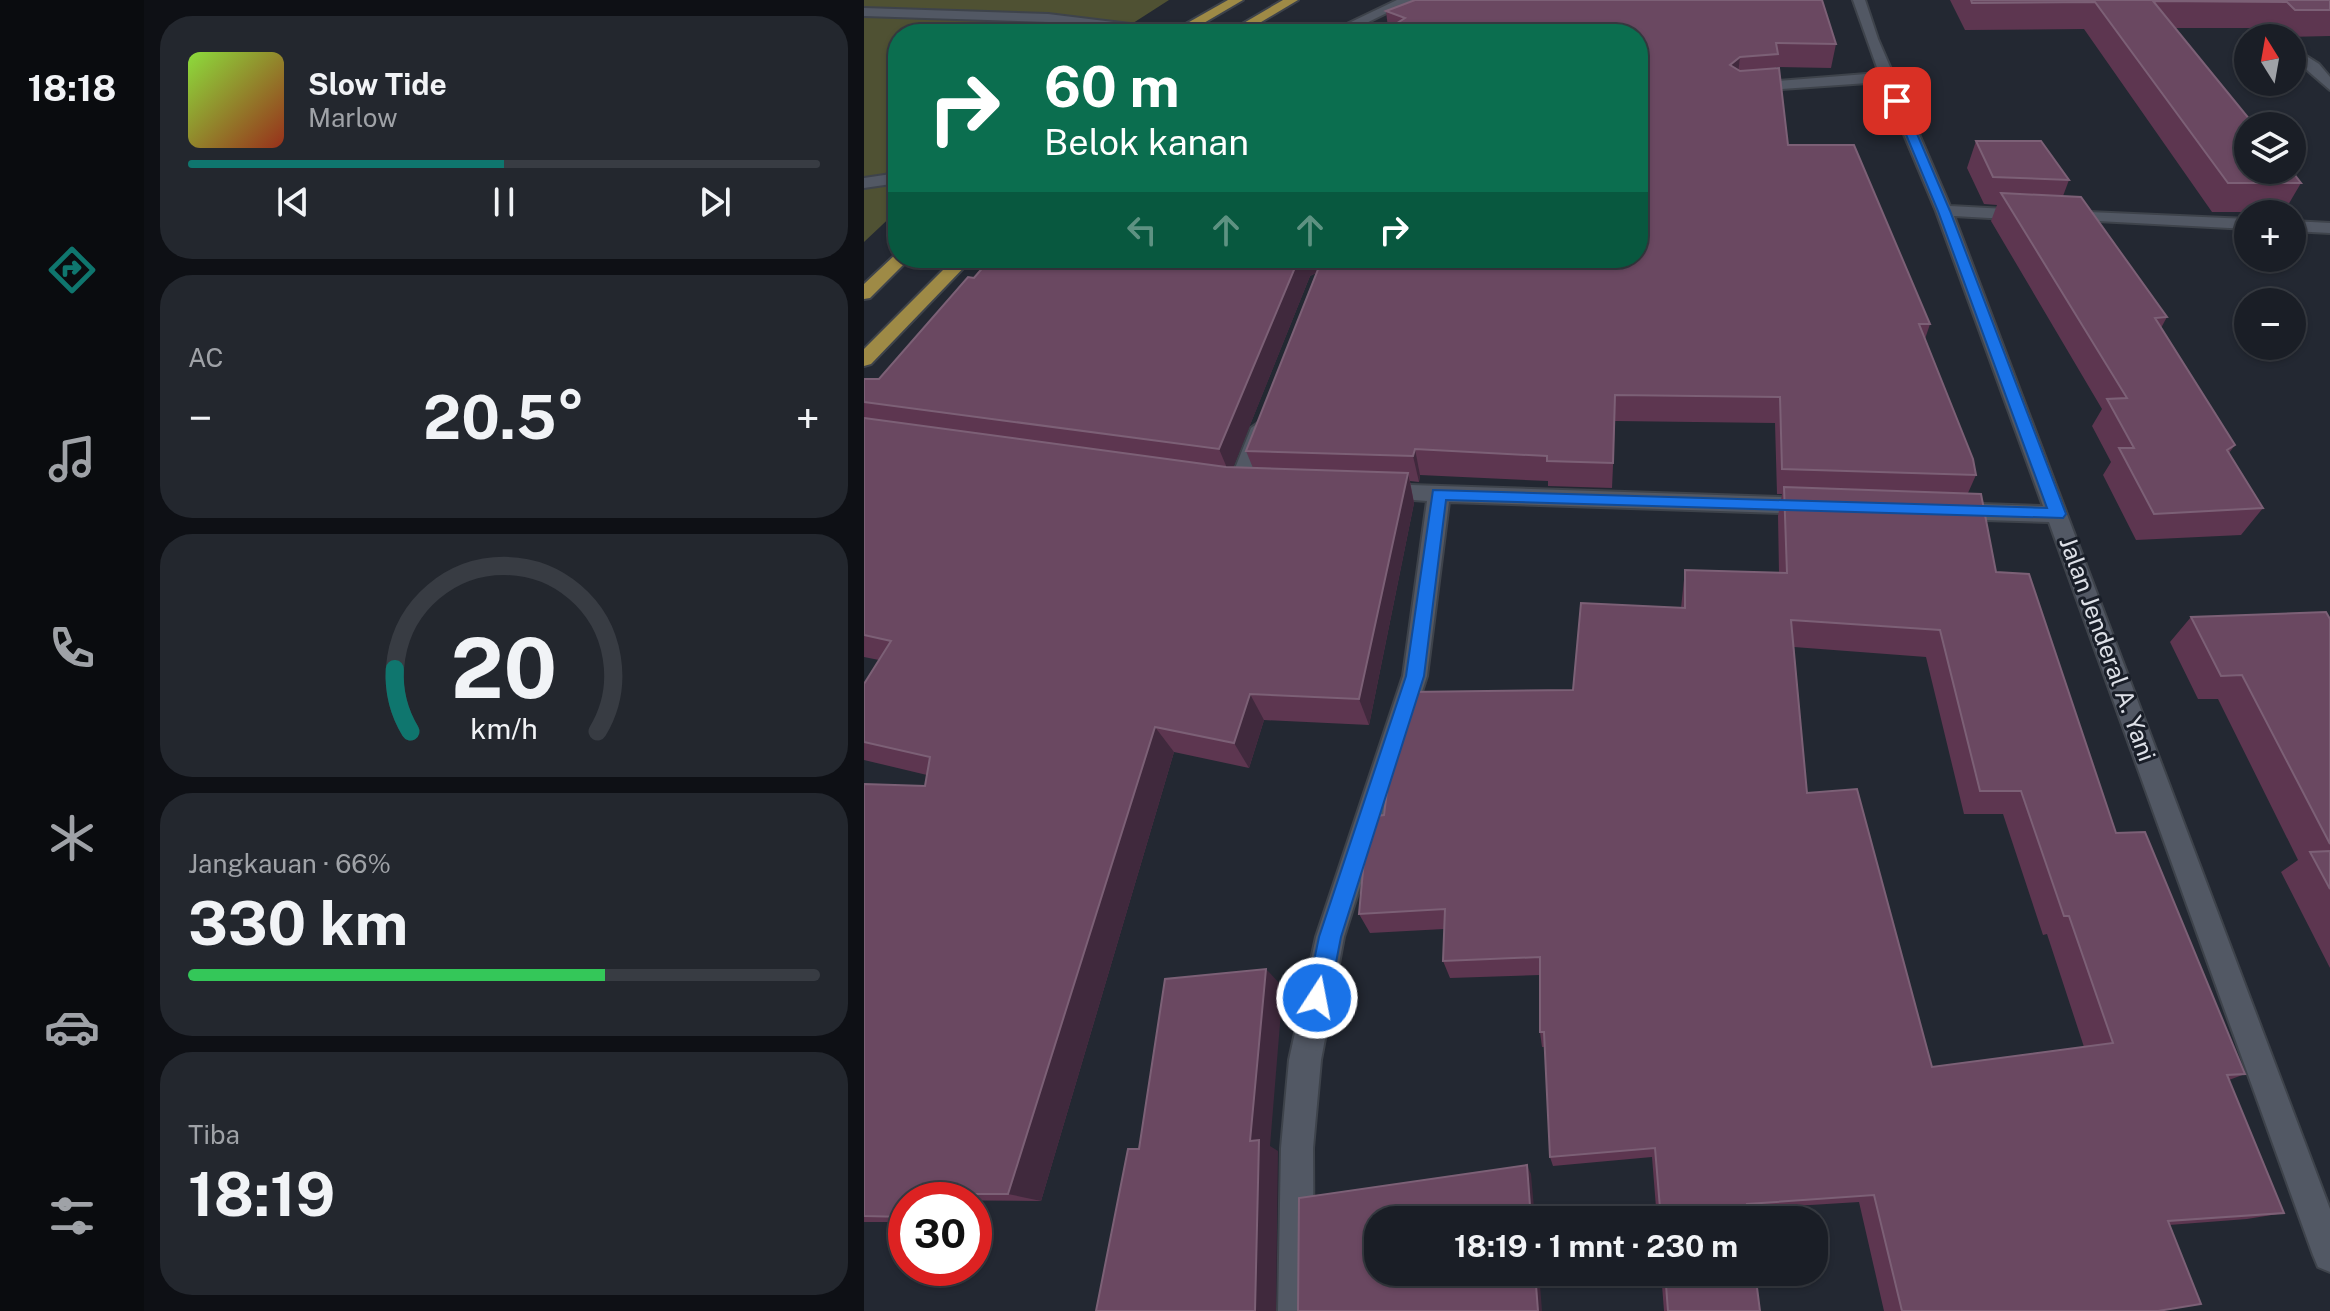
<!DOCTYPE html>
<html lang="id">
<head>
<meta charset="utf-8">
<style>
  :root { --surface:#1a1e26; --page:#23272e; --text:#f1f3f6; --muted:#9fa2a7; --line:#383c43; --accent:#0f766e }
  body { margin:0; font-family:"Public Sans",sans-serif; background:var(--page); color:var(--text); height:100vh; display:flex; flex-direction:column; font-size:30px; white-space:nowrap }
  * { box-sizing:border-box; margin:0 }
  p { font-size:26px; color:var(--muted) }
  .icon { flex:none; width:44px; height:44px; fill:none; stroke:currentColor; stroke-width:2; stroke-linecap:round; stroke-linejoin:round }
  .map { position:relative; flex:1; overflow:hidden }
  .sheet { display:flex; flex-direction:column; gap:16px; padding:16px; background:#0e1015; width:720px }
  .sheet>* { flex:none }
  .hud { position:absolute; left:24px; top:24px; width:760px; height:244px; border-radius:32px; box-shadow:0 2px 6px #0004,0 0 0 2px var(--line); background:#0b6e4f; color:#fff; overflow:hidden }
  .needle { width:52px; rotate:349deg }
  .controls { position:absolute; left:1370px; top:24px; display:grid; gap:16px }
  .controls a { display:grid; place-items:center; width:72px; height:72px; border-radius:50%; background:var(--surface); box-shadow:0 2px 6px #0004,0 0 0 2px var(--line); font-size:40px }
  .speed { position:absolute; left:24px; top:1182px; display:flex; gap:16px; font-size:40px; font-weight:700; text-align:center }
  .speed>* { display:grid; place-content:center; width:104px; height:104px; border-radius:50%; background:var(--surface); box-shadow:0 2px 6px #0004,0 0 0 2px var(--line); line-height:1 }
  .speed .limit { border:12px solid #d22; background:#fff; color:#111 }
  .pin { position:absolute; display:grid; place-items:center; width:68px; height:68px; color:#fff; margin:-34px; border-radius:16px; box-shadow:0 4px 12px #0006 }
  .me { position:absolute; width:88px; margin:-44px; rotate:11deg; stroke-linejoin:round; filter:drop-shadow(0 0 6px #0008) }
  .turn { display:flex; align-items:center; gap:28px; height:168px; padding:0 24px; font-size:36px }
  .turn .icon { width:104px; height:104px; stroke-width:2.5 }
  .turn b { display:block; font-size:56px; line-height:68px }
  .lanes { display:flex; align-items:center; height:76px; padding:0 24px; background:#0003; justify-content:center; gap:40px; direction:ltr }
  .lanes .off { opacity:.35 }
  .big { font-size:60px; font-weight:700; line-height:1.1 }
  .sheet .widget { flex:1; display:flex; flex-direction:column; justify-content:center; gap:12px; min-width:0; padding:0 28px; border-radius:32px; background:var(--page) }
  .sheet .dial { align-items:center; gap:0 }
  .dial svg { height:208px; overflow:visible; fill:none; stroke:var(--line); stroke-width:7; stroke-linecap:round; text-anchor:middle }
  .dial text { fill:var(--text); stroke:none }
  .song { display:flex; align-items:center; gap:24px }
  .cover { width:96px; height:96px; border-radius:12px; background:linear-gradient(135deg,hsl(90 70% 55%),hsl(10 70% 35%)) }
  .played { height:8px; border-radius:4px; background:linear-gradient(90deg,var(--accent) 50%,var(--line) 50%) }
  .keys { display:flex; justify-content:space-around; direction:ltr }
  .heat { display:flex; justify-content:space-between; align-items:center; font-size:44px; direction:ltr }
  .charge { height:12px; border-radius:6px; background:linear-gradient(90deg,#34c759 66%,var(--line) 0) }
  .trip { position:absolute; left:500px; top:1206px; width:464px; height:80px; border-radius:32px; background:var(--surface); box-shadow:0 2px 6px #0004,0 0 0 2px var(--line); font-weight:700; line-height:80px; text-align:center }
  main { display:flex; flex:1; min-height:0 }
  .menu { display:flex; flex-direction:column; width:144px; justify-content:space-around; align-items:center; background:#0a0c0f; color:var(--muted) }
  .menu .icon { width:56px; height:56px }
  .menu .active { color:var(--accent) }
  .menu b { font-size:36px; color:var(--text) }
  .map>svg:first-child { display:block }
  .green { fill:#4f5133 }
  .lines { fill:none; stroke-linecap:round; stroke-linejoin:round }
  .minor-casing { stroke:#3e434b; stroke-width:4 }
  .major-casing { stroke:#3e434b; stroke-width:4 }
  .minor { fill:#525864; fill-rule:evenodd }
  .major { fill:#9e8a46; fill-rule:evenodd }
  .wall { fill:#5d3650; fill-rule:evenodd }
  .shaded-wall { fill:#40293d }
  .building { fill:#6a4861; stroke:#7c6076; stroke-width:2; fill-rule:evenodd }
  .route { fill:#1a73e8; stroke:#114b97; stroke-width:2 }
  .labels { text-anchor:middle; stroke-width:6; stroke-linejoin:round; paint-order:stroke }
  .street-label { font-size:24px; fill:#dde0e7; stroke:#191e28 }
</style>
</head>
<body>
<main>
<nav class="menu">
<b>18:18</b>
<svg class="icon active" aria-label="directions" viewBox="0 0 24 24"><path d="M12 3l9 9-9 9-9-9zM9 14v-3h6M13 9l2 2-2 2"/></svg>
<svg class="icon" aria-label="music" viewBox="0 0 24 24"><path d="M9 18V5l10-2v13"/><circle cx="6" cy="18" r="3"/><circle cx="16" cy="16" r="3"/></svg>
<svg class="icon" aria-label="phone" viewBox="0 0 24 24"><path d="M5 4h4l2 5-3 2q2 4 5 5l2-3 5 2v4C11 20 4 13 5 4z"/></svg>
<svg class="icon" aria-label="climate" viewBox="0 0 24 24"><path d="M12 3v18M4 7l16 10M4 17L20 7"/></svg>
<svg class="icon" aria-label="car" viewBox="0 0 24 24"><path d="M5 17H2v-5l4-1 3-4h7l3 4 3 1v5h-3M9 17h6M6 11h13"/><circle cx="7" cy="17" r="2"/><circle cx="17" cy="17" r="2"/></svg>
<svg class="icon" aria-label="filters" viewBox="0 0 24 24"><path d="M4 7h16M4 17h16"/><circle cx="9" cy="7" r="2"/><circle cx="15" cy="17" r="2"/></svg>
</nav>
<section class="sheet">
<div class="widget">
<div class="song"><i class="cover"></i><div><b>Slow Tide</b><p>Marlow</p></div></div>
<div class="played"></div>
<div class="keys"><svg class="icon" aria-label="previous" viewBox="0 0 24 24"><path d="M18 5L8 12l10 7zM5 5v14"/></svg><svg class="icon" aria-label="pause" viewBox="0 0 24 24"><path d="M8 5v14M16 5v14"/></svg><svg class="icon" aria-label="next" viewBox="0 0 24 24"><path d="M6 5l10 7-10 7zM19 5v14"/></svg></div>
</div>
<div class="widget"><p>AC</p>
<div class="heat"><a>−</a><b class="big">20.5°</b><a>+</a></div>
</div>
<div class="widget dial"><svg viewBox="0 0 100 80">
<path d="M14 69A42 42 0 1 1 86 69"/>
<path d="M14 69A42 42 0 0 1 8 45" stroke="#0f766e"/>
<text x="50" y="56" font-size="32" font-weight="700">20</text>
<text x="50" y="72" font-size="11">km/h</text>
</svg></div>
<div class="widget"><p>Jangkauan · 66%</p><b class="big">330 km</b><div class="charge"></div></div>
<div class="widget"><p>Tiba</p><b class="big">18:19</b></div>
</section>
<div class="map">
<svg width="1466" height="1311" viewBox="0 0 1466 1311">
  <rect width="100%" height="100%" fill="#232832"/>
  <!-- green -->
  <polygon class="green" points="0,0 305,0 252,34 34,34 34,210 0,242"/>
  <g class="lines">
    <!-- minor casing -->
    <g class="minor-casing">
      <g id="minor">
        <polygon points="533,0 549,0 480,34 462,34"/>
        <polygon points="989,0 1001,0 1014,39 1086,206 1161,210 1169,215 1161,220 1090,216 1466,1209 1466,1272 1454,1267 1449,1255 1185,522 1088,519 1080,517 1077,511 1080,505 1088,503 1179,506 1072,211 1018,82 887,91 880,87 887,83 1015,73"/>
        <polygon points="0,8 184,14 315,30 322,34 283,34 184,22 0,16"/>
        <polygon points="1428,47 1455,64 1466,77 1466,90 1428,57"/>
        <polygon points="34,173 34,183 0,188 0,178"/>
        <polygon points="1202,211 1384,219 1384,229 1196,219 1196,213"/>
        <polygon points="1428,221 1466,223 1466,233 1428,231"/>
        <polygon points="397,421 407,428 386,486 382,491 368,491 364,486 387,428"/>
        <polygon points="516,484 947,498 955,500 958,506 955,512 947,514 585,502 563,676 480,937 457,1060 449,1148 450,1311 414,1311 417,1148 425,1060 452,937 539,676 563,501 509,497 505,492 509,487"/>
      </g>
    </g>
    <!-- major casing -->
    <g class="major-casing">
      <g id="major">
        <polygon points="364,0 379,0 321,34 304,34"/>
        <polygon points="419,0 434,0 377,34 361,34"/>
        <polygon points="32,254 34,258 46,258 6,298 0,299 0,284"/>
        <polygon points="91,258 109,258 7,364 0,366 0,349"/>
      </g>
    </g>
    <!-- minor -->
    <use href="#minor" class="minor"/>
    <!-- major -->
    <use href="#major" class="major"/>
  </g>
  <!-- wall -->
  <g class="wall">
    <polygon points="1086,0 1466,0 1466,36 1417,37 1409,28 1311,28 1437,183 1420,212 1348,212 1220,29 1101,30"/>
    <path d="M 522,11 L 972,44 L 967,68 L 912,67 L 924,145 L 1066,324 L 1061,339 L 1112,475 L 1104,493 L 1132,572 L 1252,833 L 1381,1074 L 1365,1080 L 1420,1213 L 1383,1219 L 1305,1225 L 1294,1311 L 1020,1311 L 995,1202 L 884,1209 L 885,1220 L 793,1220 L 788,1157 L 689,1166 L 686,1157 L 681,1047 L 678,1047 L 676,1032 L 676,975 L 586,978 L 579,961 L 580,929 L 506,933 L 495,914 L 520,815 L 709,690 L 817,608 L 821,570 L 915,573 L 914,516 L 918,494 L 913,494 L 911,423 L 751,421 L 748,488 L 684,486 L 684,481 L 556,475 L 555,482 L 546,481 L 550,503 L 505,725 L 400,720 L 385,768 L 310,752 L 177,1201 L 42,1200 L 42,1222 L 0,1222 L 0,784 L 61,786 L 63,775 L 0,760 L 0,684 L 15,660 L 0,657 L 0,379 L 15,379 L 127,258 L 774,258 L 524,28 ZM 452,273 L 382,451 L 389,468 L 369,467 L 446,276 ZM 930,647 L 1062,657 L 1100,814 L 1139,814 L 1179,935 L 1183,934 L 1220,1047 L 1068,1067 L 943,793 Z"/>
    <polygon points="1112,141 1205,180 1199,196 1303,317 1297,328 1371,445 1365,453 1399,508 1377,535 1272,540 1239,475 1247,462 1228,426 1238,409 1127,221 1133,205 1120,204 1103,168"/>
    <polygon points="1327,617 1466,619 1466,968 1417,872 1434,860 1354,699 1334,699 1306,642"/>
    <polygon points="797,1272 891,1272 896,1311 800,1311"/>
  </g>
  <!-- shaded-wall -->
  <g class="shaded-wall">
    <polygon points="876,57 873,82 866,65"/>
    <polygon points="435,258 460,258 463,267 446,276 366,475 355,449"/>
    <polygon points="551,449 556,475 555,482 549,456"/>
    <polygon points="544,473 550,503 505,725 495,699"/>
    <polygon points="386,694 400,720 385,768 370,743"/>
    <polygon points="291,727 310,752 177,1201 144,1194"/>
    <polygon points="402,969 419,987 406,1146 414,1151 412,1311 391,1311 386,1141"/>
    <polygon points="663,1165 667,1174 671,1220 667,1220"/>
    <polygon points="54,1194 87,1200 51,1200"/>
    <polygon points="671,1272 675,1272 678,1311 674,1311"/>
  </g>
  <!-- building -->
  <g class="building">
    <polygon points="551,0 958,0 972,44 912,43 914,54 876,57 866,65 876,71 915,68 924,145 990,145 1066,324 1055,324 1109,459 1112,475 918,469 916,397 751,395 749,463 683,461 683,456 551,449 549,456 382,451 457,262 464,258 546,258 608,261 614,258 774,258 774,34 516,34 541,18 522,11"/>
    <polygon points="1107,0 1466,0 1466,10 1431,10 1423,2 1289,1 1391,126 1384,126 1384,170 1427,170 1437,183 1364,183 1231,2 1108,3"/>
    <polygon points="1112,141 1177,141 1205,180 1129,177"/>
    <polygon points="1137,193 1217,197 1303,317 1291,318 1371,445 1363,450 1399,508 1290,514 1255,448 1270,448 1243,399 1263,398"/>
    <polygon points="127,258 435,258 355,449 0,402 0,379 15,379 104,277 110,278"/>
    <polygon points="0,418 362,467 544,473 495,699 386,694 370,743 291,727 144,1194 54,1194 51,1200 42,1200 42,1217 0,1216 0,784 61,786 66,757 0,742 0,684 27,641 0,635"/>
    <path d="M 920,487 L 1117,494 L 1132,572 L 1165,574 L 1252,833 L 1281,832 L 1381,1074 L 1363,1075 L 1420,1213 L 1304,1221 L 1337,1304 L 1294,1311 L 1038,1311 L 1010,1195 L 883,1204 L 885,1220 L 797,1220 L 791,1148 L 686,1157 L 680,1032 L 676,1032 L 676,957 L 579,961 L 581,909 L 495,914 L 504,817 L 520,815 L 529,743 L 545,692 L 709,690 L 717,603 L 821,608 L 821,570 L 923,573 ZM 927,620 L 1076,630 L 1116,791 L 1157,791 L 1200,916 L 1205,916 L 1249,1043 L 1068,1067 L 993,789 L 943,793 Z"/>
    <polygon points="1462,612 1466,619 1466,844 1378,675 1357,676 1327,617"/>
    <polygon points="1466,851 1466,889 1446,852"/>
    <polygon points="402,969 386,1141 395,1140 391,1311 232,1311 264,1149 275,1149 301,979"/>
    <polygon points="663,1165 667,1220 514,1220 514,1272 671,1272 674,1311 434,1311 435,1198"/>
    <polygon points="801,1272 891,1272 896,1311 804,1311"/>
  </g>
  <!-- route -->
  <polygon class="route" points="1033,98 1039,101 1086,211 1202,514 1199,518 582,500 560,676 477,937 465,998 461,1006 453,1010 445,1006 442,998 455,937 542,676 569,490 1183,508 1074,211 1028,101"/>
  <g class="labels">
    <!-- street labels -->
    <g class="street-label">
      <text transform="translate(1243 649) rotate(70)" y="8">Jalan Jenderal A. Yani</text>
    </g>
  </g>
</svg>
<div class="controls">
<a><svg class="needle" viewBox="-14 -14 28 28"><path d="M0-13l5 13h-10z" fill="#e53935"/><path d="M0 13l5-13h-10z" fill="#9fa2a7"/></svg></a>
<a><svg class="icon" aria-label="layers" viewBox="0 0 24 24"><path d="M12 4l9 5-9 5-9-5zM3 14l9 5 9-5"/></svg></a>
<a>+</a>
<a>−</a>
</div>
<div class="speed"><div class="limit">30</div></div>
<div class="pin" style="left:1033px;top:101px;background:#d93025"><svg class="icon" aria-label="arrive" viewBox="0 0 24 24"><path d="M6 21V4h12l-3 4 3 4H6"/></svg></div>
<svg class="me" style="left:453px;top:998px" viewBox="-20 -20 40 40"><circle r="17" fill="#1a73e8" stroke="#fff" stroke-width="3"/><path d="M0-11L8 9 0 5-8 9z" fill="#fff"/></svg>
<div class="trip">18:19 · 1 mnt · 230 m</div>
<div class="hud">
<div class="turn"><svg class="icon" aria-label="right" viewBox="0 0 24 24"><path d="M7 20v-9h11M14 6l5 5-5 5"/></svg><div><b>60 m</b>Belok kanan</div></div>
<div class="lanes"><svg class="icon off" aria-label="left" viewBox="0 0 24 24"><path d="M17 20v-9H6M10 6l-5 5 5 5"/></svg><svg class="icon off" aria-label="ahead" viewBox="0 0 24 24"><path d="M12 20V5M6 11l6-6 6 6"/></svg><svg class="icon off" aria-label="ahead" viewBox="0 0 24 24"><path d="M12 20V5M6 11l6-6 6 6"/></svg><svg class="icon" aria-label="right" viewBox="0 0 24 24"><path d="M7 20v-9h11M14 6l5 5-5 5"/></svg></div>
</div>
</div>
</main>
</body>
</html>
